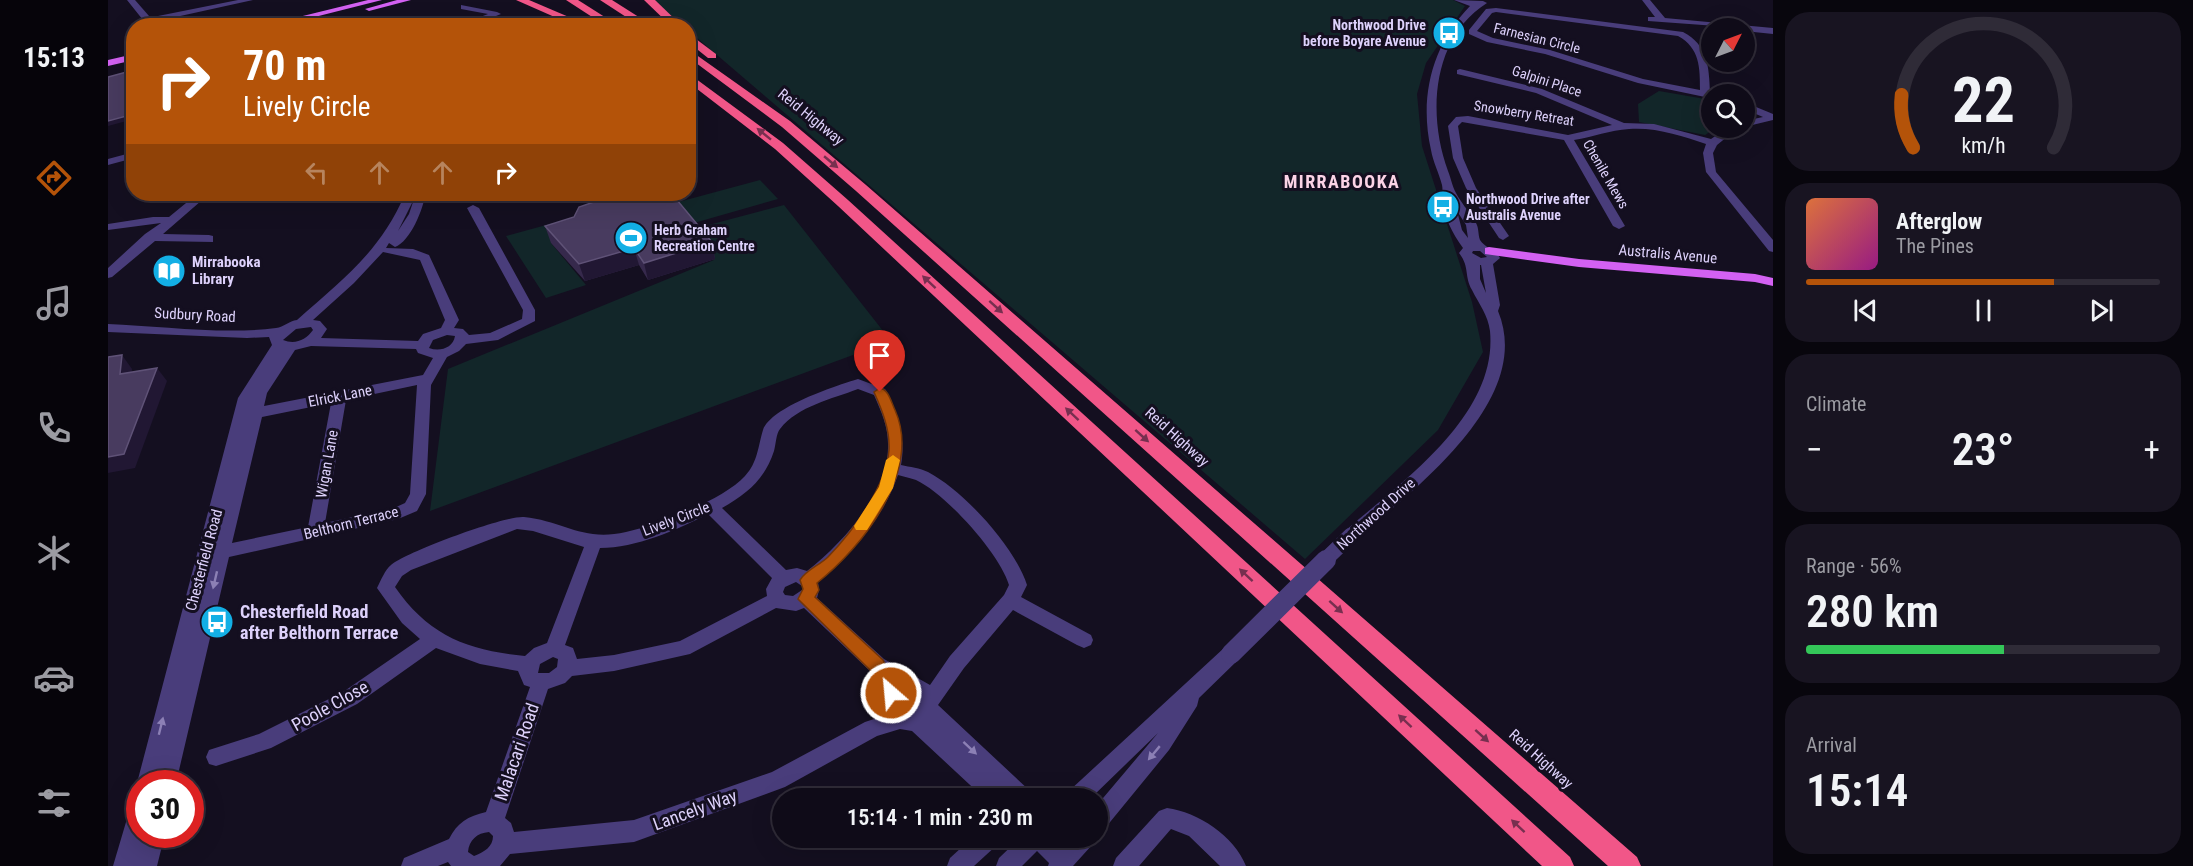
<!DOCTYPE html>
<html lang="en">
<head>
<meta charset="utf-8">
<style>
  :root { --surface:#0f0b18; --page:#181421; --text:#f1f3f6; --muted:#9b9ba2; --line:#2f2b37; --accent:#b45309 }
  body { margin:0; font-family:"Roboto Condensed",sans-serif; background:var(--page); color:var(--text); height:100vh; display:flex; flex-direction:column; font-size:22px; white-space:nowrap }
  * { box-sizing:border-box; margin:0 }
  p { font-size:20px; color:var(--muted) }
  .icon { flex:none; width:33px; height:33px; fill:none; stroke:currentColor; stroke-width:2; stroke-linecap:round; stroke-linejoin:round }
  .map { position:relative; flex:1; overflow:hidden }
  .drawer { display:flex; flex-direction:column; gap:12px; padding:12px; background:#08060d; width:420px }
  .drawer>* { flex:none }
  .banner { position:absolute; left:18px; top:18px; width:570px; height:183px; border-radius:24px; box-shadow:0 6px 24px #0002,0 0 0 2px var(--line); background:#b45309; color:#fff; overflow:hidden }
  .needle { width:39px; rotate:48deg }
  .tools { position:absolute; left:1593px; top:18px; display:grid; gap:12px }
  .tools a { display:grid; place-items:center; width:54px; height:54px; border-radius:50%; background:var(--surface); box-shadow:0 6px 24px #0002,0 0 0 2px var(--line); font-size:30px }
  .speed { position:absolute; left:18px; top:770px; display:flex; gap:12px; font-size:30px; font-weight:700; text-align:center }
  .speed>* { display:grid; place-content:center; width:78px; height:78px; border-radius:50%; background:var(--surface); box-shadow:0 6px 24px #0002,0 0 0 2px var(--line); line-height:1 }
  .speed .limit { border:9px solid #d22; background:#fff; color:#111 }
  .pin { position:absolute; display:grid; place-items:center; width:51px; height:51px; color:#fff; margin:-62px -26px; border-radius:50% 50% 50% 0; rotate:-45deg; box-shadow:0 0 6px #0007 }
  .pin .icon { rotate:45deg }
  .me { position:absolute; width:66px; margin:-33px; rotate:333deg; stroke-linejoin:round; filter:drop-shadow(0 0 4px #0008) }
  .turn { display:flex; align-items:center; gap:21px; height:126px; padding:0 18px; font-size:27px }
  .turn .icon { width:78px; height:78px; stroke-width:2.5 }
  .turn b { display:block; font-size:42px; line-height:51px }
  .lanes { display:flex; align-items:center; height:57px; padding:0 18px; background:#0003; justify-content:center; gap:30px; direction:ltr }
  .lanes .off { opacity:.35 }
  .big { font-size:45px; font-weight:600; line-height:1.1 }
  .drawer .tile { flex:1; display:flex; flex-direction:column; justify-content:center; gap:9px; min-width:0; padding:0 21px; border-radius:24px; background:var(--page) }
  .drawer .dial { align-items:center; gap:0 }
  .dial svg { height:156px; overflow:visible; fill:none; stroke:var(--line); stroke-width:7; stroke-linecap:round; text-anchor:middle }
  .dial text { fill:var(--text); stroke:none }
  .song { display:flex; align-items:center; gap:18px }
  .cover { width:72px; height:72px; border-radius:9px; background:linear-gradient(135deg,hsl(20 70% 55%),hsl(310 70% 35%)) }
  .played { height:6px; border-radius:3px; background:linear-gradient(90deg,var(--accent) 70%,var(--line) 70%) }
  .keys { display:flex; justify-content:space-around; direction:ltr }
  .heat { display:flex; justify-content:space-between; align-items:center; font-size:33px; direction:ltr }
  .charge { height:9px; border-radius:4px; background:linear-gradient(90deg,#34c759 56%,var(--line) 0) }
  .trip { position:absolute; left:664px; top:788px; width:336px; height:60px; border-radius:30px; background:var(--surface); box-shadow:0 6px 24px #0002,0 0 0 2px var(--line); font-weight:600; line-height:60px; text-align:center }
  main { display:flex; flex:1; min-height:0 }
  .dock { display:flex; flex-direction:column; width:108px; justify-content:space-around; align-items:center; background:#06040a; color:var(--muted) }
  .dock .icon { width:42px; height:42px }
  .dock .active { color:var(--accent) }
  .dock b { font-size:27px; color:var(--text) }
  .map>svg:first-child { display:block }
  .green { fill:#122629 }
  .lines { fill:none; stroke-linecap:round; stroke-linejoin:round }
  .minor { fill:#493d7b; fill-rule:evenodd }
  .major { fill:#d361f2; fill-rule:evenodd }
  .highway { fill:#f15688; fill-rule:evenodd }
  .minor-bridge-far1 { stroke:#493d7b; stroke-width:15 }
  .minor-bridge { stroke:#493d7b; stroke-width:20 }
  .wall { fill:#36294c }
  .shaded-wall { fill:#211733 }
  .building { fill:#483b5f; stroke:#5f5277; stroke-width:1.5 }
  .oneway { fill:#772f4f }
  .oneway2 { fill:#8c80b5 }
  .route { fill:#b45309; stroke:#753606; stroke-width:1.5 }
  .slow { fill:#f59e0b }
  .labels { text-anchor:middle; stroke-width:6; stroke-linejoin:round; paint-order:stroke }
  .far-poi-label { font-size:14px; font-weight:bold; fill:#ddd1fb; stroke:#140f20; text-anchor:start }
  .far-street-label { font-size:14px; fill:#ddd1fb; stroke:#140f20 }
  .street-label { font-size:15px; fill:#ddd1fb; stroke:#140f20 }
  .poi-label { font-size:15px; font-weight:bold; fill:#ddd1fb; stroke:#140f20; text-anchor:start }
  .far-district-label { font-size:18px; font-weight:bold; letter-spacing:1.5px; fill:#fbd3e6; stroke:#140f20 }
  .near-poi-label { font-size:18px; font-weight:bold; fill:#ddd1fb; stroke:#140f20; text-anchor:start }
  .near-street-label { font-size:18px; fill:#ddd1fb; stroke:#140f20 }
</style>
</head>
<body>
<main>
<nav class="dock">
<b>15:13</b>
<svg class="icon active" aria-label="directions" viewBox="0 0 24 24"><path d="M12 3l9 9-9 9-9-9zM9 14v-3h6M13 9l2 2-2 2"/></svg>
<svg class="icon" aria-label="music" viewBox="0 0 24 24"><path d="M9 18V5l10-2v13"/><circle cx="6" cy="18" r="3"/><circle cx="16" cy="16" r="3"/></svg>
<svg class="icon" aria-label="phone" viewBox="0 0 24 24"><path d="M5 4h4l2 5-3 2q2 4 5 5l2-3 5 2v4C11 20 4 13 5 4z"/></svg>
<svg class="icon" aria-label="climate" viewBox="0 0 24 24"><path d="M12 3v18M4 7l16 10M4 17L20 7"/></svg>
<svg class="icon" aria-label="car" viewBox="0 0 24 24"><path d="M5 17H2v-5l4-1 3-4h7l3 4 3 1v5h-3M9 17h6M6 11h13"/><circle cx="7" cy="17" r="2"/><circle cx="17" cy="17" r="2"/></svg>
<svg class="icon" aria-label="filters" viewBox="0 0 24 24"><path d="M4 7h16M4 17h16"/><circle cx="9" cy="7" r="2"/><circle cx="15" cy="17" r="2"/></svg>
</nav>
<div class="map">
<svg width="1665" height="866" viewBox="0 0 1665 866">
  <rect width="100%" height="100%" fill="#140f20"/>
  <!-- green -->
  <g class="green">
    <polygon points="544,0 1345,0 1357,6 1318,63 1309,94 1314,146 1364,302 1375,352 1330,430 1197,559 581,31 580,26 574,25"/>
    <polygon points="1551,91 1603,100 1604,128 1608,128 1597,135 1531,122 1530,104"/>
    <polygon points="652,180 670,199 579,225 563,204"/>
    <polygon points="551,194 443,243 478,285 438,298 398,236"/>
    <polygon points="676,205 783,341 322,511 340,369 606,260 593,227"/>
  </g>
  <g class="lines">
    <!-- minor -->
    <g class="minor">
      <polygon points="19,0 27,0 41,16 45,17 130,0 145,0 45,22 35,20"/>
      <path d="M 1346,0 L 1375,1 L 1379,3 C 1324,38 1319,114 1340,171 C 1343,178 1344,186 1348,193 C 1353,203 1362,212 1368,223 C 1371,228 1370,235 1372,240 C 1377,248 1387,249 1392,258 L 1385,264 L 1392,305 L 1390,311 C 1427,400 1306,489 1249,539 L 1243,541 L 1237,539 L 1235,535 L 1237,531 C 1293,482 1390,416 1382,331 C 1380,315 1371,304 1364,290 C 1356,276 1362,267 1351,253 L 1355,248 C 1344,233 1336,217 1334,198 C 1334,193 1335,190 1334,185 C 1331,173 1325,162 1323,150 C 1311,97 1324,45 1362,6 ZM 1349,211 L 1358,225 L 1360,238 L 1354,230 ZM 1365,251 L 1372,251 L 1379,257 L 1373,258 L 1364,253 ZM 1372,265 L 1373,265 L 1378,293 L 1372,279 Z"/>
      <polygon points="1534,0 1542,0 1557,18 1665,28 1665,34 1636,31 1636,28 1540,21 1540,17 1547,17"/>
      <polygon points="353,5 389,12 393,14 363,26 349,26 380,14 353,9"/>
      <path d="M 1388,8 L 1575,32 C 1600,45 1601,67 1602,92 L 1608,94 L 1604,94 L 1604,98 L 1597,97 L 1530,83 L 1437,54 L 1379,42 L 1361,34 L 1361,30 L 1378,9 ZM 1388,12 L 1570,36 C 1592,48 1592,68 1592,90 L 1535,79 L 1442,50 L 1385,38 L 1369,31 L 1384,13 Z"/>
      <path d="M 1352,69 L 1434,89 L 1516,123 L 1546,124 L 1603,139 L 1619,128 L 1630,128 L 1609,145 L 1605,153 L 1608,172 L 1665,240 L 1665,252 L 1661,251 L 1598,172 L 1595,153 L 1598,144 C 1574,136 1548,127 1521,129 C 1502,130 1485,137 1466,140 L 1517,226 L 1511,229 L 1505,226 L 1456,140 L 1354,122 L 1350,126 L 1355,158 L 1368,188 L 1401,236 L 1395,240 L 1391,238 L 1358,188 L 1345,158 L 1340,126 L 1348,117 L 1360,116 L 1460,135 L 1504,125 L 1428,93 L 1349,74 L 1349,70 Z"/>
      <polygon points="1636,102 1665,114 1665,120 1636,127 1636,121 1655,117 1636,109"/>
      <polygon points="26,152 26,158 0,165 0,159"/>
      <polygon points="89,194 101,194 55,234 101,235 105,236 105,242 47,241 4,277 0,278 0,268 37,234 53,223 0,230 0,224 45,217 61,217"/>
      <path d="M 297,194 L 317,194 C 316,208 302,242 287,247 L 281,243 L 278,248 L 305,249 L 321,255 L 351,320 L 346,328 L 355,329 L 361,335 L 382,333 L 414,319 L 415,310 L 359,208 L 365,205 L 371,208 L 427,310 L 427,321 L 390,340 L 358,344 L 351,351 L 339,357 L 323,385 L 318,494 L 309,511 L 290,519 L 121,557 L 68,783 L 32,783 L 32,790 L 29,783 L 130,398 L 164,345 L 161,337 L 139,338 L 0,332 L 0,324 C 52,326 117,335 168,328 C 176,327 181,321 189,320 C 235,279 272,252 297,194 ZM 306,199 L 301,214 L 290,231 ZM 275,252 L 312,260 L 337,320 L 333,328 L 315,334 L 310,341 L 213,338 L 219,329 L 212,321 L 205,320 L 246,283 ZM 203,327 L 205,330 C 198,340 187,345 175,340 L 188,329 ZM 339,335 L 347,336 C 345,348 332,352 321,348 L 325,340 ZM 203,346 L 308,349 L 310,353 L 325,358 L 315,375 L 156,406 L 159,393 L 187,350 ZM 309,385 L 302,494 L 297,503 L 286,508 L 217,523 L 238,400 ZM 223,403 L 200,527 L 124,543 L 154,417 Z"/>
      <path d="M 750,379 L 777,389 L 779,392 C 790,417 798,438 793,465 C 802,467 812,468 820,472 C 856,491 907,547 919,585 L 913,597 L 983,635 L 985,640 L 983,645 L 976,648 L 969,645 L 905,610 L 856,668 L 830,705 L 922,791 L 925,798 L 876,798 L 804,731 L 792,729 L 769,736 L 677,787 L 526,842 L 402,854 L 392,866 L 343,866 L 340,862 L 330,866 L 293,866 L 296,858 L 341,839 C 349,823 360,816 378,812 L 422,687 L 416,685 L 410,671 L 372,664 L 328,648 L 249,704 L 163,748 L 108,766 L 101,764 L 98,757 L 101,750 L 151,734 L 235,692 L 312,639 L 294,623 L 269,588 C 273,580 277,570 283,565 C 298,552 398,515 416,517 C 456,521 474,542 518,532 C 550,525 615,500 637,476 C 650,462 650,446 655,430 C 663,407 727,386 750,379 ZM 750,389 L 766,395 C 773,411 780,426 780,444 C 782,491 735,543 699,571 L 689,568 L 678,570 L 614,508 C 639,494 657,479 666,451 C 668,444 668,434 672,429 C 690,406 724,399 750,389 ZM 790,475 C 796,477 803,478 808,480 C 838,494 892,554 901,585 L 896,595 L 842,656 L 822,685 L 776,659 L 709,598 L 711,590 L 710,582 C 744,554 775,518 790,475 ZM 600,514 L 664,578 L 658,589 L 659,596 L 572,641 L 506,655 L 469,659 L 465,648 L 457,645 L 492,548 C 528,548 569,530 600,514 ZM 409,529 L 425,531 L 476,547 L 439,643 L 426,648 L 417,656 C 359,650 321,636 287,587 L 294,576 L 303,570 ZM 688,582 L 694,586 L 694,590 L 685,596 L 677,595 L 675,592 L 677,587 ZM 668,608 L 688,611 L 696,608 L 762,671 L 782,682 L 772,699 L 775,716 L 757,722 L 664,772 L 526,820 L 406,832 L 403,823 L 397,818 L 440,689 L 457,683 L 464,676 L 506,671 L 582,654 ZM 445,657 L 450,659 L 449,667 L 441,673 L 430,673 L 432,664 ZM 796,693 L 804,693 L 809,699 L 809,708 L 801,713 L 796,712 L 791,707 L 791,698 ZM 381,832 L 385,836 C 385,847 376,852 366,856 L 360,852 C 361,840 369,833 381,832 Z"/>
      <polygon points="1123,646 1130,648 1132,654 1130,660 1091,698 1089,706 1061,750 998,827 990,830 990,804 1050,733 983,798 958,798 961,791 1116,648"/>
      <polygon points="32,802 32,834 57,834 49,866 5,866 21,812 25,805"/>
      <path d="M 1059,808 C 1090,812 1126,836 1138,866 L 1112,866 L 1081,836 L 1063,829 L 1031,866 L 1005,866 L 1008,858 L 1051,811 Z"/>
      <polygon points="865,837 892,837 889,845 866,866 839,866 842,858"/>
      <polygon points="913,837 945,837 954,846 962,837 987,837 984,845 965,866 940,866 941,863 929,851 914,866 888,866 891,858"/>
    </g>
    <!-- major -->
    <g class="major">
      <polygon points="260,0 274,0 171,26 154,26"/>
      <polygon points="289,0 303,0 261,11 257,9"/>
      <polygon points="26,54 26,60 0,66 0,60"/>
      <polygon points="1381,247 1471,259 1647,274 1665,278 1665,286 1647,282 1471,267 1377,254 1377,248"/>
    </g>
    <!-- highway -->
    <g class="highway">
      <polygon points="408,0 421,0 482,26 467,26"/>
      <polygon points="458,0 470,0 511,26 498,26"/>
      <polygon points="492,0 504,0 545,26 532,26"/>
      <polygon points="536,0 547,0 574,26 563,26"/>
      <polygon points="580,33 608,54 608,58 600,58 580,42"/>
      <polygon points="580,49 682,121 758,185 1529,857 1533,866 1500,866 748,191 674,127 580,57"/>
      <polygon points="580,73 675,143 740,200 1462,857 1466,866 1434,866 730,206 667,149 580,82"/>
    </g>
    <!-- minor-bridge-far1 -->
    <polyline class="minor-bridge-far1" points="1216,561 1243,535"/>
    <!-- minor-bridge -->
    <polyline class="minor-bridge" points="1123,654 1218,560"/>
  </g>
  <!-- wall -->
  <polygon class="wall" points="466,217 604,242 607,259 540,280 531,265 477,281 443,243 437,226"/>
  <!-- shaded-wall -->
  <g class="shaded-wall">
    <polygon points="26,114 26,119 0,126 0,121"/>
    <polygon points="604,242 607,259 540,280 536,263"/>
    <polygon points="526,248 531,265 477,281 471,264"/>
    <polygon points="14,355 24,369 22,388 12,374"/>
    <polygon points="49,368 59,381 27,468 0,473 0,457"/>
  </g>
  <!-- building -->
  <g class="building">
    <polygon points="26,70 26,114 0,121 0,77"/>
    <polygon points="509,194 564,194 604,242 536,263 526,248 471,264 437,226 466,217 471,207"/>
    <polygon points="14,355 12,374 49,368 16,454 0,457 0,357"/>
  </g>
  <!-- one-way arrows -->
  <defs><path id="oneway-solid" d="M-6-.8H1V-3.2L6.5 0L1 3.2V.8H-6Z" transform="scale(1.5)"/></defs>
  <g class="oneway">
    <use href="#oneway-solid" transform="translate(656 134) rotate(-141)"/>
    <use href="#oneway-solid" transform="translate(723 162) rotate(40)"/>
    <use href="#oneway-solid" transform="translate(821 282) rotate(-137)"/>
    <use href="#oneway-solid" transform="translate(888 307) rotate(42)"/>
    <use href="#oneway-solid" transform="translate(964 414) rotate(-137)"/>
    <use href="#oneway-solid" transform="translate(1034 436) rotate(42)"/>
    <use href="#oneway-solid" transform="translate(1138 575) rotate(-137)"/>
    <use href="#oneway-solid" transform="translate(1228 607) rotate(42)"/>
    <use href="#oneway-solid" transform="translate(1297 721) rotate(-137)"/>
    <use href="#oneway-solid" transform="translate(1374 736) rotate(42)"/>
    <use href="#oneway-solid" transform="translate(1410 826) rotate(-137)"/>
  </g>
  <g class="oneway2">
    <use href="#oneway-solid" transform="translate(107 580) rotate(103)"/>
    <use href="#oneway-solid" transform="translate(53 726) rotate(-76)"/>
    <use href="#oneway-solid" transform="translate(862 748) rotate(43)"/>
    <use href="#oneway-solid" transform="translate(1046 753) rotate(130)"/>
  </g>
  <!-- route -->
  <path class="route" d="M 772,388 C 781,390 783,402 787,410 C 814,471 755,547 709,583 L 711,590 L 707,597 L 775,660 L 792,693 L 789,699 L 783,701 L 777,699 L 763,671 L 690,599 L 695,589 L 692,580 C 698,570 712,565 720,557 C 745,531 778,487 781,450 C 782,429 774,410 766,392 Z"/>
  <!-- slow -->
  <polygon class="slow" points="785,455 792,460 785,488 759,530 748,530 746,526 771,487 778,460"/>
  <!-- icons -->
  <defs>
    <g id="bus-disc" transform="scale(1.725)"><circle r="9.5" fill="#13afe5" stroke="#140f20"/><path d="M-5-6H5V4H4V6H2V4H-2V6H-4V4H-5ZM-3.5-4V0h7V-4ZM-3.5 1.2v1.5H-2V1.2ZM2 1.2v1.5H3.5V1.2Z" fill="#fff"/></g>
    <g id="stadium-disc" transform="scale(1.725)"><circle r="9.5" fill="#13afe5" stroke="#140f20"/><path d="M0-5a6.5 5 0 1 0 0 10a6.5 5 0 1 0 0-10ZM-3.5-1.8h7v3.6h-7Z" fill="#fff"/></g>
    <g id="library-disc" transform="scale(1.725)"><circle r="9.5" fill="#13afe5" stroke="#140f20"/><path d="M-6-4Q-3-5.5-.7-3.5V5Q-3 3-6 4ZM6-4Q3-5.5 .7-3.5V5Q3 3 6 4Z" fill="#fff"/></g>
  </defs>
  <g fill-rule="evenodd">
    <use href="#bus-disc" x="1341" y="33"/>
    <use href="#bus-disc" x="1335" y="207"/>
    <use href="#stadium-disc" x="523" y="238"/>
    <use href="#library-disc" x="61" y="271"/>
    <use href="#bus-disc" x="109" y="622"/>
  </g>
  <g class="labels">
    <!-- far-poi labels -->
    <g class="far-poi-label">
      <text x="1318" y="30" text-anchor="end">Northwood Drive<tspan x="1318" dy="16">before Boyare Avenue</tspan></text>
      <text x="1358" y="204">Northwood Drive after<tspan x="1358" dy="16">Australis Avenue</tspan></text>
      <text x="546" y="235">Herb Graham<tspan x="546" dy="16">Recreation Centre</tspan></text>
    </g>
    <!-- far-street labels -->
    <g class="far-street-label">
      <text transform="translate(1429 38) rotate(14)" y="5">Farnesian Circle</text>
      <text transform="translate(1439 81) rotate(18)" y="5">Galpini Place</text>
      <text transform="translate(1416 113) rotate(9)" y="5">Snowberry Retreat</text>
      <text transform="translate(1498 174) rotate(60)" y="5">Chenile Mews</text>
    </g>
    <!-- street labels -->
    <g class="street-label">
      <text transform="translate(703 117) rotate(39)" y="5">Reid Highway</text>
      <text transform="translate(1560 254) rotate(5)" y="5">Australis Avenue</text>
      <text transform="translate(87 315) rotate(3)" y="5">Sudbury Road</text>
      <text transform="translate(232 396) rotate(-11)" y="5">Elrick Lane</text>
      <text transform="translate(1069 437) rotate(42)" y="5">Reid Highway</text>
      <text transform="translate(219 464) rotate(-80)" y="5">Wigan Lane</text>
      <text transform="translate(1268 514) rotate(-42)" y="5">Northwood Drive</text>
      <text transform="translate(568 519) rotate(-21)" y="5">Lively Circle</text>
      <text transform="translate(243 523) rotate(-14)" y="5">Belthorn Terrace</text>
      <text transform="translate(96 560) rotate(-75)" y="5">Chesterfield Road</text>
      <text transform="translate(1433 759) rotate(42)" y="5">Reid Highway</text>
    </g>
    <!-- poi labels -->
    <g class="poi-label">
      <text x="84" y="267">Mirrabooka<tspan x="84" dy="17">Library</tspan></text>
    </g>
    <!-- far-district labels -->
    <g class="far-district-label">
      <text x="1234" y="188">MIRRABOOKA</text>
    </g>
    <!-- near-poi labels -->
    <g class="near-poi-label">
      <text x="132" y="618">Chesterfield Road<tspan x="132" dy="21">after Belthorn Terrace</tspan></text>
    </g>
    <!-- near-street labels -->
    <g class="near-street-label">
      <text transform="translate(222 706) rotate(-29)" y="6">Poole Close</text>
      <text transform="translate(409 752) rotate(-71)" y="6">Malacari Road</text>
      <text transform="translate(587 810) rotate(-20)" y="6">Lancely Way</text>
    </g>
  </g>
</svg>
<div class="tools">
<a><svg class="needle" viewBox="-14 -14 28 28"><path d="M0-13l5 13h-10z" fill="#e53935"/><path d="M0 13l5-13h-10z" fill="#9b9ba2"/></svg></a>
<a><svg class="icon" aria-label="search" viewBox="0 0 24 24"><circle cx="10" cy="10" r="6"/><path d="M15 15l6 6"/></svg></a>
</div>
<div class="speed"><div class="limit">30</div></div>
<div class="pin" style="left:772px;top:392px;background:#d93025"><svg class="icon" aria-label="arrive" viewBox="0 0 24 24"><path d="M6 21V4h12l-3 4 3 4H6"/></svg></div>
<svg class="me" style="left:783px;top:693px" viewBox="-20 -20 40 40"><circle r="17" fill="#b45309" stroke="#fff" stroke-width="3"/><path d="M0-11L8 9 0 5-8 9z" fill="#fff"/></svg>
<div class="trip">15:14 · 1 min · 230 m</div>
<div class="banner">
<div class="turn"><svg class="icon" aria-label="right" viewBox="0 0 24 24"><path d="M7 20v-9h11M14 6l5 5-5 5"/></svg><div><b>70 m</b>Lively Circle</div></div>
<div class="lanes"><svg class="icon off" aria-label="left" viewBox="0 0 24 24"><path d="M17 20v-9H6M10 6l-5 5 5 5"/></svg><svg class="icon off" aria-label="ahead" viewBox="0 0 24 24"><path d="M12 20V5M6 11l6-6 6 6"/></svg><svg class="icon off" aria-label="ahead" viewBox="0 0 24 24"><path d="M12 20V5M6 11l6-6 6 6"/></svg><svg class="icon" aria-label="right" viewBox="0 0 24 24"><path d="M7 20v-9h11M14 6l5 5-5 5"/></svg></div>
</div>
</div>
<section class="drawer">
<div class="tile dial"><svg viewBox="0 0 100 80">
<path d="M14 69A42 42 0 1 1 86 69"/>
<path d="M14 69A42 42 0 0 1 8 42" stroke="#b45309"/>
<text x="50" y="56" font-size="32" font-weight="700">22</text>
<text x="50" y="72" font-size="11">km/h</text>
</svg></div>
<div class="tile">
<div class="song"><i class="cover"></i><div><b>Afterglow</b><p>The Pines</p></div></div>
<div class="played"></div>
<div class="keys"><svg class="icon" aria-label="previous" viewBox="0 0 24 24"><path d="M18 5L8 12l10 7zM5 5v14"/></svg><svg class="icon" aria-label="pause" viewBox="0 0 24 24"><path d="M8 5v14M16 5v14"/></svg><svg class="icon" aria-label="next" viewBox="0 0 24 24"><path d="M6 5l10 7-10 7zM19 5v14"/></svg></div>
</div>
<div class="tile"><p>Climate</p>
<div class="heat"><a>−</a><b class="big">23°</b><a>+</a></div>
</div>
<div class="tile"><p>Range · 56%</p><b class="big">280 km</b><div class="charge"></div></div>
<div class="tile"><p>Arrival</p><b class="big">15:14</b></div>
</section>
</main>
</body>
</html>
